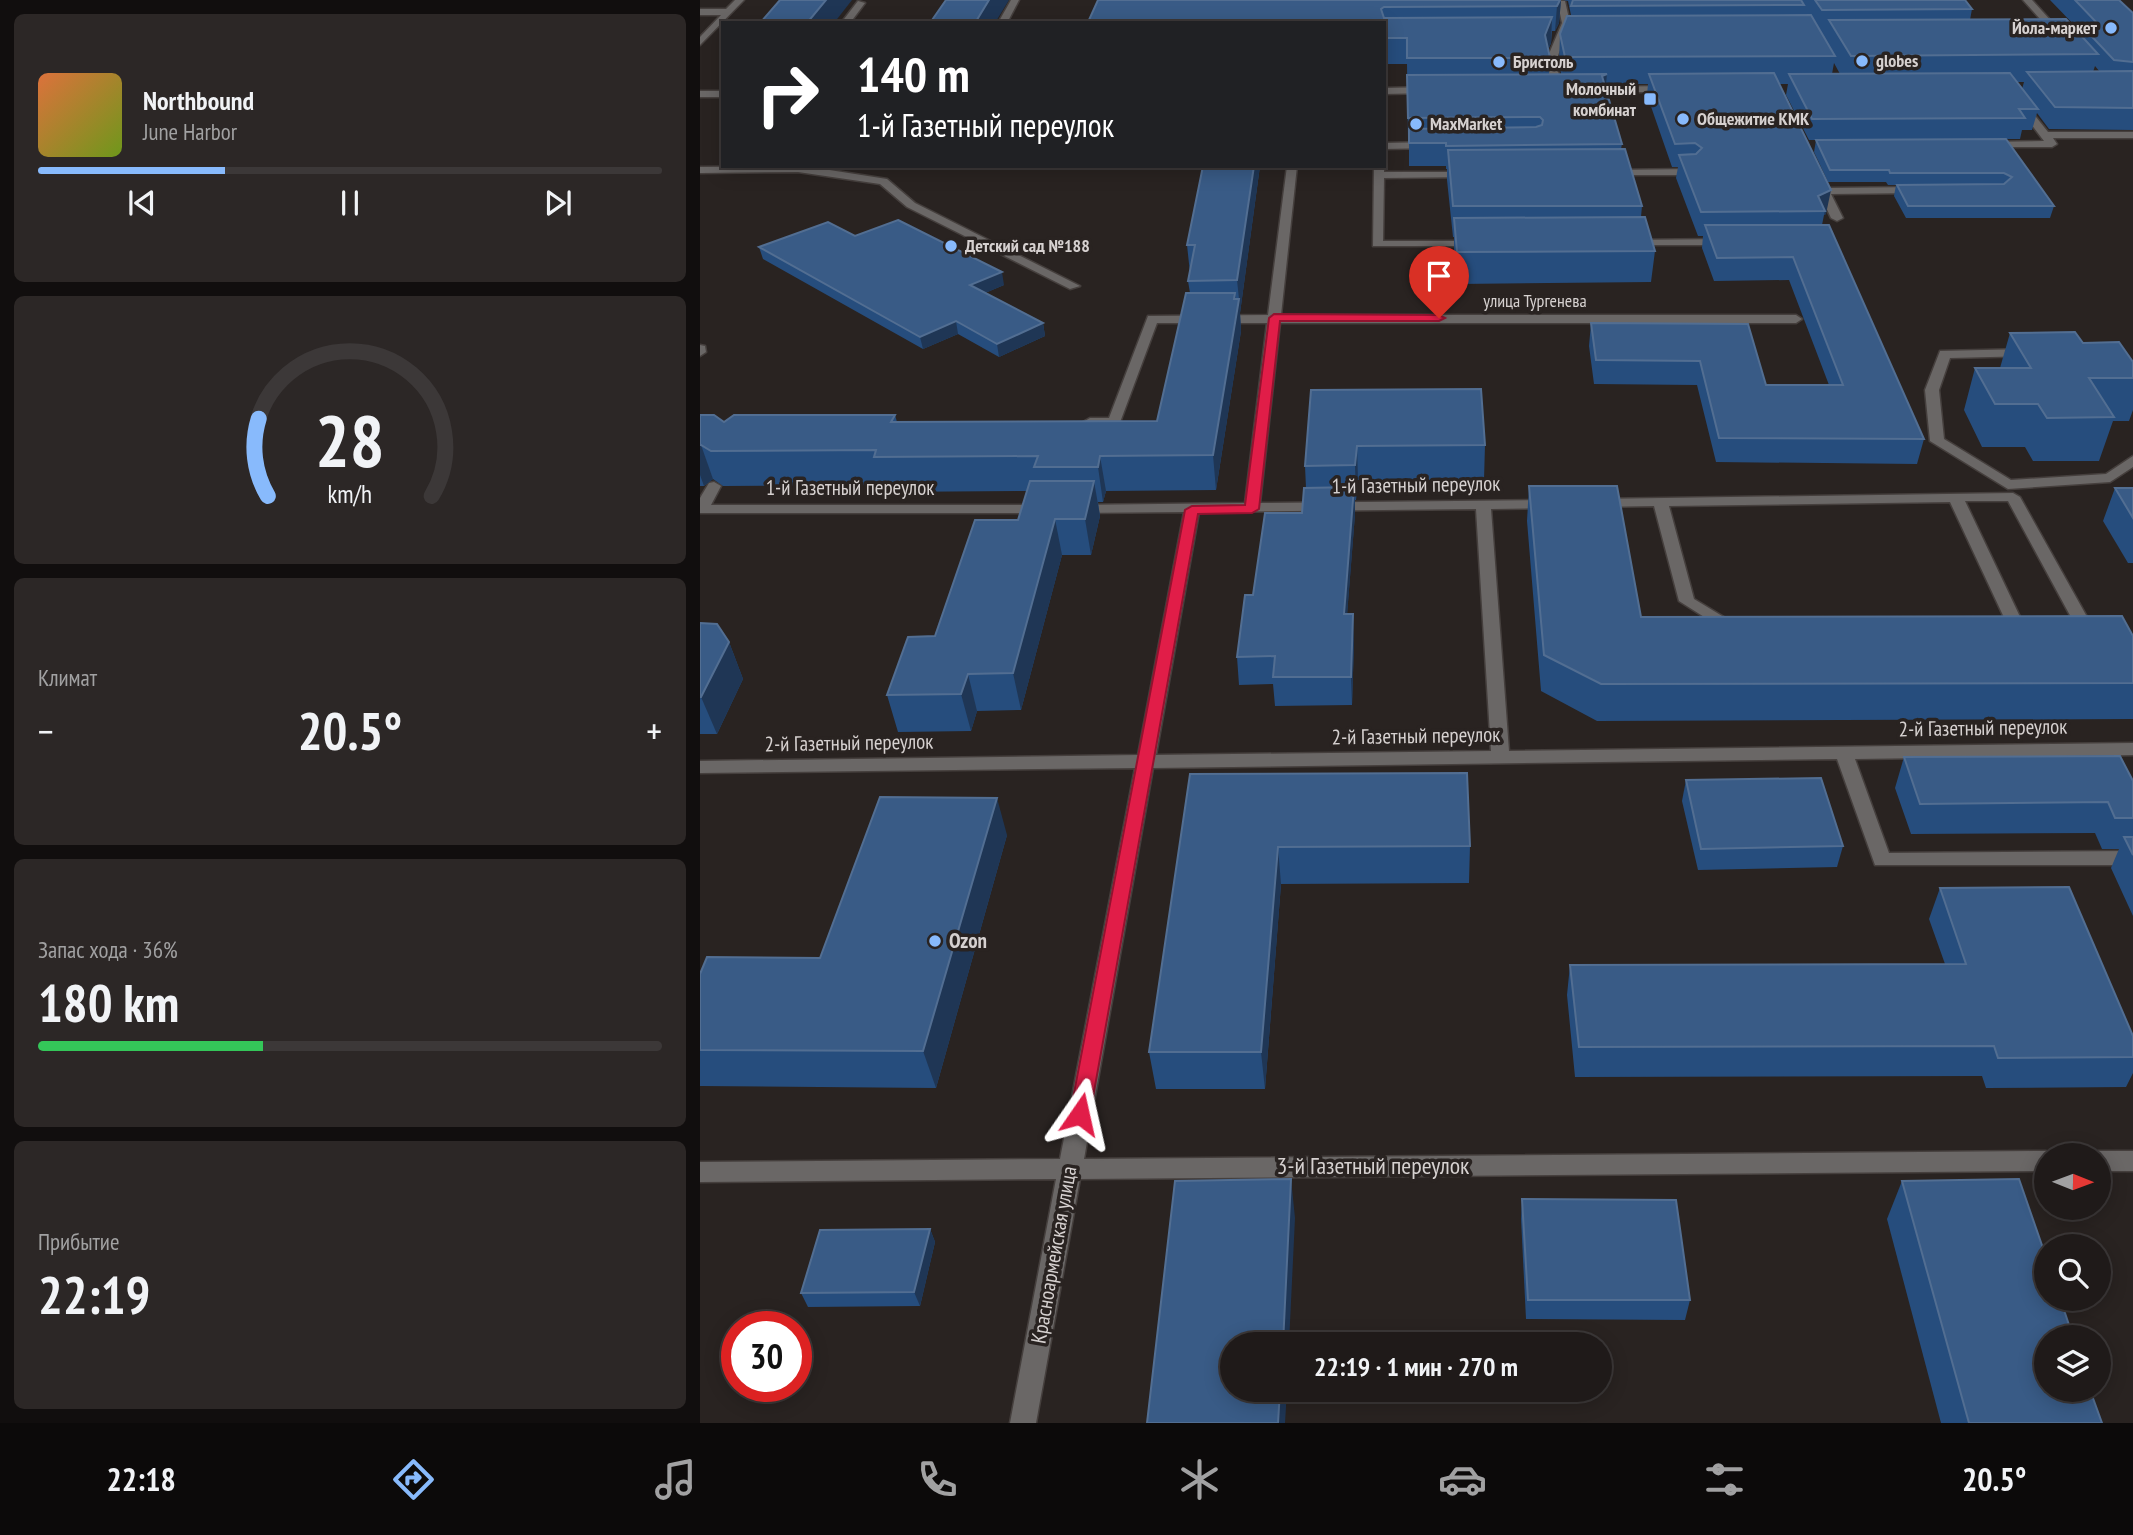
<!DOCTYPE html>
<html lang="ru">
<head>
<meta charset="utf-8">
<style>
  :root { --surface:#1f1a19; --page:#2c2726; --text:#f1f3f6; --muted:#a1a1a2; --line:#3c3838; --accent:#88bafc }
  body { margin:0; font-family:"PT Sans Narrow",sans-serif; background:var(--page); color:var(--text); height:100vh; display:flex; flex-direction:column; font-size:26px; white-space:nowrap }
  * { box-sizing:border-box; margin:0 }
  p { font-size:23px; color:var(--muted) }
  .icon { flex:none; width:38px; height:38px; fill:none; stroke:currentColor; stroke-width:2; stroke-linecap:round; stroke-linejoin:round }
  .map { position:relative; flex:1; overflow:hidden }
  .details { display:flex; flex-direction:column; gap:14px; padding:14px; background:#110e0e; width:700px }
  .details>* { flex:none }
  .top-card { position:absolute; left:21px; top:21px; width:665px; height:147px; border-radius:0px; box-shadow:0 4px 18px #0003,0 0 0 2px var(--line); background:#202124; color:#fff; overflow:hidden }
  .needle { width:46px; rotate:91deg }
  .buttons { position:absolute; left:1334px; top:1143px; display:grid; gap:14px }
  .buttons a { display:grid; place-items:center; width:77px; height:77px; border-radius:50%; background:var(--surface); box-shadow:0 4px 18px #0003,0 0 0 2px var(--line); font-size:35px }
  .speed { position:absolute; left:21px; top:1311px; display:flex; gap:14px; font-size:35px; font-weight:700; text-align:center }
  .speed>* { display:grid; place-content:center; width:91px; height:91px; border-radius:50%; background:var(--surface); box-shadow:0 4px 18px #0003,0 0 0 2px var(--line); line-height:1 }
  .speed .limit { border:10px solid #d22; background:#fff; color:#111 }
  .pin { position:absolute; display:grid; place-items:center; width:60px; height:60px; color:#fff; margin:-72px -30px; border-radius:50% 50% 50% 0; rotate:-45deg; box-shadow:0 0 7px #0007 }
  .pin .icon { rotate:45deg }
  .me { position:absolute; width:77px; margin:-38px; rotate:11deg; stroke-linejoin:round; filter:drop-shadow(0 0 5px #0008) }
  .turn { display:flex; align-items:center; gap:24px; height:147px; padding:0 21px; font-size:32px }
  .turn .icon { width:91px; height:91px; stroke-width:2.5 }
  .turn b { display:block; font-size:49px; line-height:60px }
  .big { font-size:52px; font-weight:600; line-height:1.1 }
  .details .tile { flex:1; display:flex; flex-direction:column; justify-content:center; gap:10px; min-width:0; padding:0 24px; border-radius:10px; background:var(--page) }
  .details .dial { align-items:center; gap:0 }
  .dial svg { height:182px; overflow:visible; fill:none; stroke:var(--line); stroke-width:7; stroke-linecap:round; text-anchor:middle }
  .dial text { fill:var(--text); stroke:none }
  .song { display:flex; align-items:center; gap:21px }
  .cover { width:84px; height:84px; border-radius:10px; background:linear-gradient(135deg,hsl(20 70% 55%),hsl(80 70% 35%)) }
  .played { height:7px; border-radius:4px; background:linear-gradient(90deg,var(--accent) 30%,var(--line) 30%) }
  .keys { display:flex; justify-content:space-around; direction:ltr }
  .heat { display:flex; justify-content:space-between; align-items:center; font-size:38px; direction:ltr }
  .charge { height:10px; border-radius:5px; background:linear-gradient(90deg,#34c759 36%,var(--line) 0) }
  .trip { position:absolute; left:520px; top:1332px; width:392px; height:70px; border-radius:35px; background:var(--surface); box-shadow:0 4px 18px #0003,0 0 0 2px var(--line); font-weight:600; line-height:70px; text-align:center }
  .menu { display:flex; height:112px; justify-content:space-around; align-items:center; background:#0c0a0a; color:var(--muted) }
  .menu .icon { width:49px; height:49px }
  .menu .selected { color:var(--accent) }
  .menu b { font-size:32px; color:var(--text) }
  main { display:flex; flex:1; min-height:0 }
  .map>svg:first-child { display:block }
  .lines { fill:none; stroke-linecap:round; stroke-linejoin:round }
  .minor-casing { stroke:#453f3d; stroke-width:3 }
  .minor { fill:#6a6766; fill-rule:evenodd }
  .wall { fill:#264d7d; fill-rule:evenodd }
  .shaded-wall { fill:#1f3655 }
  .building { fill:#395b86; stroke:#526e92; stroke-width:2 }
  .route { fill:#e11d48; stroke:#92132f; stroke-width:2 }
  .poi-dot { fill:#88bafc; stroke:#292321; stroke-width:2.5 }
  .labels { text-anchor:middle; stroke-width:7; stroke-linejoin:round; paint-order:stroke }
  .far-poi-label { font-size:18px; font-weight:bold; fill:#d6d1d0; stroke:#292321; text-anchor:start }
  .far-street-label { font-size:18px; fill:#d6d1d0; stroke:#292321 }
  .street-label { font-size:21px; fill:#d6d1d0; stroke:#292321 }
  .poi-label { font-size:21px; font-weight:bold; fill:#d6d1d0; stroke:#292321; text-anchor:start }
  .near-street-label { font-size:24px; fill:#d6d1d0; stroke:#292321 }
</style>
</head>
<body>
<main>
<section class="details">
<div class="tile">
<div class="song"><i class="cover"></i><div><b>Northbound</b><p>June Harbor</p></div></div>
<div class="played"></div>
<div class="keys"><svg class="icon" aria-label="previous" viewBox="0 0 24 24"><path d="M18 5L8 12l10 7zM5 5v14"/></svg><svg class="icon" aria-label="pause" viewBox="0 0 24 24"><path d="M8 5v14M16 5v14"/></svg><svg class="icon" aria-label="next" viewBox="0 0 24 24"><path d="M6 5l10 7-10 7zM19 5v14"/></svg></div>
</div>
<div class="tile dial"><svg viewBox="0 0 100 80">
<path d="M14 69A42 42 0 1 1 86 69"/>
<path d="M14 69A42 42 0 0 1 10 35" stroke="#88bafc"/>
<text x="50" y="56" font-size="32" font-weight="700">28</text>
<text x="50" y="72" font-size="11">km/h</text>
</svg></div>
<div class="tile"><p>Климат</p>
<div class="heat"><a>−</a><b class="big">20.5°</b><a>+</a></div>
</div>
<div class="tile"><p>Запас хода · 36%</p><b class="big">180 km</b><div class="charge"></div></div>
<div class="tile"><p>Прибытие</p><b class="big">22:19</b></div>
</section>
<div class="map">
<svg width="1433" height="1423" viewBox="0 0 1433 1423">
  <rect width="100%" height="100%" fill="#292321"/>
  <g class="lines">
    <!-- minor casing -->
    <g class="minor-casing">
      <g id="minor">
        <polygon points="35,0 44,0 0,45 0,37 21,15 0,15 0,9 26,9"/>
        <polygon points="311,0 319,0 307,23 298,23"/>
        <polygon points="850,0 865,1 870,23 856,61 862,90 857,93 852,90 846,61 862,23 858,4"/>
        <polygon points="1323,0 1332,0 1363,34 1363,38 1357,38"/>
        <polygon points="158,1 165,3 150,23 141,23"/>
        <polygon points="884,87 971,86 976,89 971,92 881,92 879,90"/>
        <polygon points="684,88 730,87 735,90 730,93 684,94"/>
        <rect x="0" y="91" width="23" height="6"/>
        <polygon points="1318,102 1324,102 1348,132 1433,132 1433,138 1353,138 1357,144 1352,147 1283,147 1282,145 1287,142 1344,141 1316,104"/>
        <polygon points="684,143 733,142 738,145 733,148 684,149"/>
        <polygon points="104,166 187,179 215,203 380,286 370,289 207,207 180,184 98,172 0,173 0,167"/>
        <path d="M 587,166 L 597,166 L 581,315 L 1096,315 L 1102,319 L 1096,323 L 580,323 L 560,503 L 850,500 L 857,504 L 850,508 L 791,509 L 809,751 L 1433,743 L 1433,755 L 1155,759 L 1189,853 L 1433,851 L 1433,865 L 1175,865 L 1137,759 L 453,768 L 384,1159 L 1346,1151 L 1355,1155 L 1346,1155 L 1346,1171 L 380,1179 L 336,1423 L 310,1423 L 356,1179 L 0,1182 L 0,1162 L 360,1159 L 435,768 L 0,773 L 0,761 L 438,755 L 484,512 L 374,513 L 367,509 L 374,505 L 545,503 L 567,323 L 457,323 L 419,425 L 390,426 L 383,422 L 390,418 L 409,418 L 448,316 L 568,315 ZM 776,509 L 791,751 L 456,755 L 499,512 Z"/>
        <polygon points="674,166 684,166 684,172 774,172 774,176 770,177 684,178 683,241 778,241 784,244 782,246 673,246"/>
        <polygon points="910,170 992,169 997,172 992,175 906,175 905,173"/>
        <polygon points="1119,178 1123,179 1128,188 1217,187 1222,190 1217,193 1131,194 1143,218 1137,221 1131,218 1114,181"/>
        <polygon points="928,240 1026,239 1032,242 1026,245 924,245 924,241"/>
        <polygon points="0,345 5,346 6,352 0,356"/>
        <polygon points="1326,349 1331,350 1331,356 1250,358 1239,390 1244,439 1311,480 1406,474 1433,456 1433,467 1410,482 1308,489 1230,441 1225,390 1240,351"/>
        <polygon points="14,482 21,486 11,505 343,505 350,509 343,513 0,513 0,498 9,483"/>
        <path d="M 1313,493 L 1320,497 L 1391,624 L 1389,628 L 1370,629 L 1362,624 L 1372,619 L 1308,501 L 1265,501 L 1322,621 L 1334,622 L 1336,626 C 1331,634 1313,634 1308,626 L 1250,502 L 969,506 L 994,599 L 1037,625 L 1039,629 L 1031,634 L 979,601 L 954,506 L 896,507 L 889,503 L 896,499 Z"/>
        <polygon points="1398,1151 1433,1151 1433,1171 1398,1171 1398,1155 1389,1155"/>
      </g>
    </g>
    <!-- minor -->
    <use href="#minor" class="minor"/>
  </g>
  <!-- wall -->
  <g class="wall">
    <path d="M 398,0 L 861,0 L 859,23 L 855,31 L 852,31 L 851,43 L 848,50 L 850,58 L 849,74 L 861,74 L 859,61 L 860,34 L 871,15 L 868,1 L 863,0 L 1265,0 L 1272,9 L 1270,20 L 1378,32 L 1379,30 L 1350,0 L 1419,0 L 1433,13 L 1433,130 L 1349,129 L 1337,113 L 1332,130 L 1322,130 L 1320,139 L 1306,139 L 1354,206 L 1350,218 L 1206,218 L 1194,196 L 1196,185 L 1188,185 L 1186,182 L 1128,182 L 1114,152 L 1116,140 L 1109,140 L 1086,95 L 1088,84 L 1079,84 L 1126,214 L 1124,215 L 1122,225 L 1224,439 L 1217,464 L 1016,462 L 997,385 L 894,384 L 889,346 L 891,323 L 1048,324 L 1066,385 L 1129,385 L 1089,280 L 1014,281 L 1002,248 L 1003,236 L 998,236 L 976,178 L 978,167 L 972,167 L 947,95 L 948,84 L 906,84 L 906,89 L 922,144 L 921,149 L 942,206 L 941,217 L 955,251 L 951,282 L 757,284 L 754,249 L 754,237 L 753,237 L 747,180 L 747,169 L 746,169 L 746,166 L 709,166 L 709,140 L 708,140 L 707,64 L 684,64 L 684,23 L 389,20 ZM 1134,63 L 1140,74 L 1132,74 ZM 1395,66 L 1400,72 L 1393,72 ZM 1317,82 L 1324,82 L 1322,89 Z"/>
    <polygon points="503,166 560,166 540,313 541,331 516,490 406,491 403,502 398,502 400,516 391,555 362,555 321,710 277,711 271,731 198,732 187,695 235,636 318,520 327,491 183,492 182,485 23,486 13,479 4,486 0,486 0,415 24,422 195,415 197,422 457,421 490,293 488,281 490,273 487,245"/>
    <polygon points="155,236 304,285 285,293 343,323 345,336 299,357 258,334 223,349 63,259 59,247"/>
    <polygon points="1310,333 1383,343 1433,362 1433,410 1429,421 1413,421 1399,461 1333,461 1325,447 1282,447 1264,410 1275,368 1300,368"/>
    <polygon points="781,389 785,445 784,480 658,480 656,500 655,500 655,514 647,614 654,642 652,705 575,706 573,684 539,685 537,657 553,595 602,513 606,488 605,466"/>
    <polygon points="829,486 941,617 1433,636 1433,719 897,721 841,691 827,521"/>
    <polygon points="1415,488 1433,488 1433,563 1428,563 1403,521"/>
    <polygon points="0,623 29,642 43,679 17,734 0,734"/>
    <polygon points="1420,756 1433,818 1433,916 1411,868 1419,849 1402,849 1395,833 1211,834 1195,788 1204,757"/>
    <polygon points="490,774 770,846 769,883 581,884 565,1089 456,1089 449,1052"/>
    <polygon points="986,780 1143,846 1137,867 998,870 982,801"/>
    <polygon points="307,835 236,1088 0,1086 0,974 120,958"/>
    <polygon points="1240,888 1433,1036 1433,1073 1426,1087 1286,1088 1282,1076 875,1077 867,995 870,965 1245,964 1229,919"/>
    <polygon points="1202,1181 1402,1423 1241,1423 1187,1219"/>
    <polygon points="822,1199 990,1300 985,1320 826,1319 821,1219"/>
    <polygon points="230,1229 235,1242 220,1306 108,1307 101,1293"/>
  </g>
  <!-- shaded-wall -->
  <g class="shaded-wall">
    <polygon points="126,0 152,0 134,23 107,23"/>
    <polygon points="289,0 309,0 295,23 275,23"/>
    <polygon points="860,0 861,0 859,23 855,31 857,6"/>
    <polygon points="852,17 851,43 845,58 845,35"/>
    <polygon points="907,74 905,95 902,76"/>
    <polygon points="554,166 560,166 540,313 541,331 516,490 513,455 535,293 537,311 539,299 537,280"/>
    <polygon points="1131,190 1126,214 1124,215 1125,211 1118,196"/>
    <polygon points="302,272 304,285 273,298 270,285"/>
    <polygon points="256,321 258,334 223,349 220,337"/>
    <polygon points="343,323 345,336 299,357 297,344"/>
    <polygon points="0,445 1,445 13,479 4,486 0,475"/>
    <polygon points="657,446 658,480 656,500 655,465"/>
    <polygon points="400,456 406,491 403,502 398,467"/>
    <polygon points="394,481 400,516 391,555 385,519"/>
    <polygon points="654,487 655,514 645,642 644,614"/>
    <polygon points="355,519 362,555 321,710 313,673"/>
    <polygon points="653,614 654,642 652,705 651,677"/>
    <polygon points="29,642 43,679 17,734 1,697"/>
    <polygon points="268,674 277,711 271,731 261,694"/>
    <polygon points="297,798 307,835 236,1088 223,1051"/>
    <polygon points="578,847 581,884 565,1089 561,1052"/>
    <polygon points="591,1179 595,1218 589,1344 583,1344"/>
    <polygon points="230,1229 235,1242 220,1306 214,1292"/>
    <polygon points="580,1390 587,1390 585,1423 578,1423"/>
  </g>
  <!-- building -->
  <g class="building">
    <polygon points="80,0 126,0 107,23 60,23"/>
    <polygon points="246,0 289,0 275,23 230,23"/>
    <polygon points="398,0 860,0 857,6 684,7 681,9 684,18 852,17 845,35 850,58 707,58 707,38 684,38 684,23 377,23 378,20 389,20"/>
    <polygon points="873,0 1101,0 1104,5 871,6"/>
    <polygon points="1115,0 1265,0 1272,9 1122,10"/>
    <polygon points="1375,0 1419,0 1433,13 1433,62 1414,60 1380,24 1398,24"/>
    <polygon points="1111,15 1135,56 865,57 860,34 867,16"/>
    <polygon points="1366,19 1398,54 1151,56 1129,20"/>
    <polygon points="1433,71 1433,108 1355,107 1327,72"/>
    <polygon points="1074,73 1131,190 1118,196 1125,211 1001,212 979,155 996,154 1002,148 995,143 975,144 949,74"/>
    <polygon points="1310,73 1338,109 1319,109 1325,118 1112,119 1089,74"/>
    <polygon points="907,74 902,76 922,144 746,146 746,143 709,143 709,129 836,127 842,125 843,120 840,117 708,118 707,75"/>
    <polygon points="1306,139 1354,206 1208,206 1197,185 1304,184 1312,177 1304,173 1190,173 1189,170 1130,170 1116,140"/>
    <polygon points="925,149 942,206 753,206 748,150"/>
    <polygon points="503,166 554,166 537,280 488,281 495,245 487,245"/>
    <polygon points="945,217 955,251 757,252 754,218"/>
    <polygon points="198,220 302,272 270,285 343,323 297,344 256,321 220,337 59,247 128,222 155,236"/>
    <polygon points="1005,225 1129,225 1224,439 1019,438 1000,361 896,360 891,323 1048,324 1066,385 1143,385 1093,257 1017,258"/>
    <polygon points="486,293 535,293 534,299 539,299 513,455 400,456 398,467 334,467 338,456 174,457 176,450 11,451 1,445 0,445 0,415 14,415 24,422 34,415 195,415 191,422 457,421"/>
    <polygon points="1375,332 1383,343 1419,342 1433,362 1433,378 1389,378 1414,417 1347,418 1338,404 1295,404 1275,368 1331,368 1310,333"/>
    <polygon points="781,389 785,445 657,446 655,465 605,466 611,390"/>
    <polygon points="330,481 394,481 385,519 355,519 313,673 268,674 261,694 187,695 208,637 235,636 275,520 318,520"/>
    <polygon points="829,486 917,486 941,617 1422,616 1433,636 1433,683 901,684 844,655"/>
    <polygon points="654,487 644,614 653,614 651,677 573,677 575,656 537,657 545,595 553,595 565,513 602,513 604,488"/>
    <polygon points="1415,488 1433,488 1433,518"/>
    <polygon points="0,623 17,624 29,642 1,697 0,697"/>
    <polygon points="1420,756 1433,781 1433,818 1415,818 1408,802 1220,804 1204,757"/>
    <polygon points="767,773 770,846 578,847 561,1052 449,1052 490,774"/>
    <polygon points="1121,778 1143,846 1001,849 986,780"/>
    <polygon points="180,797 297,798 223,1051 0,1050 0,974 7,957 120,958"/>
    <polygon points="1424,837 1433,837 1433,855"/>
    <polygon points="1369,887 1433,1036 1433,1057 1298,1058 1294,1046 879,1047 870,965 1266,964 1240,888"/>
    <polygon points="591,1179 583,1344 532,1344 532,1390 580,1390 578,1423 447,1423 475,1181"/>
    <polygon points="1319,1179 1346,1257 1346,1298 1360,1298 1373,1337 1346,1337 1346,1390 1390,1390 1402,1423 1269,1423 1202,1181"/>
    <polygon points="822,1199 976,1200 990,1300 828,1300"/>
    <polygon points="230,1229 214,1292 101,1293 120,1230"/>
  </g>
  <!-- route -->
  <polygon class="route" points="574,314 739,315 745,318 739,321 580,321 559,509 552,513 498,514 390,1114 387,1120 380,1123 373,1120 370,1114 485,510 492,506 545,505 569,318"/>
  <!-- markers -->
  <g class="poi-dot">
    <circle cx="1411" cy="28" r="7"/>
    <circle cx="1162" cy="61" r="7"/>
    <circle cx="799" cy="62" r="7"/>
    <rect x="943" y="92" width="14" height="14" rx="3.5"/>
    <circle cx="983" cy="119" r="7"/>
    <circle cx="716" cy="124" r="7"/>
    <circle cx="251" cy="246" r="7"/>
    <circle cx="235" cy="941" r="7"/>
  </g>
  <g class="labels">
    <!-- far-poi labels -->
    <g class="far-poi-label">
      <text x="1397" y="34" text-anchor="end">Йола-маркет</text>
      <text x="1176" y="67">globes</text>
      <text x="813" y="68">Бристоль</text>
      <text x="936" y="95" text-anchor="end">Молочный<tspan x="936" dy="21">комбинат</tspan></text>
      <text x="997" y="125">Общежитие КМК</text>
      <text x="730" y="130">MaxMarket</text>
      <text x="265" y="252">Детский сад №188</text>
    </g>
    <!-- far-street labels -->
    <g class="far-street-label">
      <text x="835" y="307">улица Тургенева</text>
    </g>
    <!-- street labels -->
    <g class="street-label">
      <text transform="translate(716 485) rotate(-1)" y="7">1-й Газетный переулок</text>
      <text x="150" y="495">1-й Газетный переулок</text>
      <text transform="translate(1283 728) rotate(-1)" y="7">2-й Газетный переулок</text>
      <text transform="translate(716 736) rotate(-1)" y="7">2-й Газетный переулок</text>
      <text transform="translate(149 743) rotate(-1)" y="7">2-й Газетный переулок</text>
      <text transform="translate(354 1255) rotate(-80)" y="7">Красноармейская улица</text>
    </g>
    <!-- poi labels -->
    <g class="poi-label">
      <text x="249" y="948">Ozon</text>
    </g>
    <!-- near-street labels -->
    <g class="near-street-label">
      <text x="673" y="1174">3-й Газетный переулок</text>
    </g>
  </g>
</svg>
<div class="buttons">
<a><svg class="needle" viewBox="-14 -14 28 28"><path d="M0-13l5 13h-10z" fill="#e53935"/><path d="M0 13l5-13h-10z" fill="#a1a1a2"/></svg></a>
<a><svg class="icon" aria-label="search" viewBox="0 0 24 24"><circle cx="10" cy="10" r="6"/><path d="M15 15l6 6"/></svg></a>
<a><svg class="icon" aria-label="layers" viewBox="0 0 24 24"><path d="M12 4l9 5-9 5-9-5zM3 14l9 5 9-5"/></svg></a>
</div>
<div class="speed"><div class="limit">30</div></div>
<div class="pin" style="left:739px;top:318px;background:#d93025"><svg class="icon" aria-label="arrive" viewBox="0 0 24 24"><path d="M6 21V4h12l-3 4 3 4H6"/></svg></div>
<svg class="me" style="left:380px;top:1114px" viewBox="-20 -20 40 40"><path d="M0-17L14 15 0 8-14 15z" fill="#e11d48" stroke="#fff" stroke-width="4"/></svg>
<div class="trip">22:19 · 1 мин · 270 m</div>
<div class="top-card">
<div class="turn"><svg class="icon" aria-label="right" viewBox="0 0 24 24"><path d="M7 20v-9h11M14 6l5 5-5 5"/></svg><div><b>140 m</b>1-й Газетный переулок</div></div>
</div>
</div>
</main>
<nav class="menu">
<b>22:18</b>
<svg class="icon selected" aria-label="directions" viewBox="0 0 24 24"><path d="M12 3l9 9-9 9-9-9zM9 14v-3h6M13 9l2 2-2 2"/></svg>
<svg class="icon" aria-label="music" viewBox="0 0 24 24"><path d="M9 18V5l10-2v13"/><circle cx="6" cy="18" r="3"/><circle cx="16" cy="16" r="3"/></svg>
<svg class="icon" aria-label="phone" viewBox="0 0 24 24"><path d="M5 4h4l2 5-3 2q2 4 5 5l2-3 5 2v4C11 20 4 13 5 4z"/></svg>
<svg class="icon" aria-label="climate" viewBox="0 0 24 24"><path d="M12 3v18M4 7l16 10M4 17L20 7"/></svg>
<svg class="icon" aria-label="car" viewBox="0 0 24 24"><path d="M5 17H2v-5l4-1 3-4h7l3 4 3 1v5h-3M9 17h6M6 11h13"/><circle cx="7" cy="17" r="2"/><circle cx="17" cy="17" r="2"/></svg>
<svg class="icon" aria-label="filters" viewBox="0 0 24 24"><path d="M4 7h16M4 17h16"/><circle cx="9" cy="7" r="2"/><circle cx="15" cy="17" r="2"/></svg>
<b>20.5°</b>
</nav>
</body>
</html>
